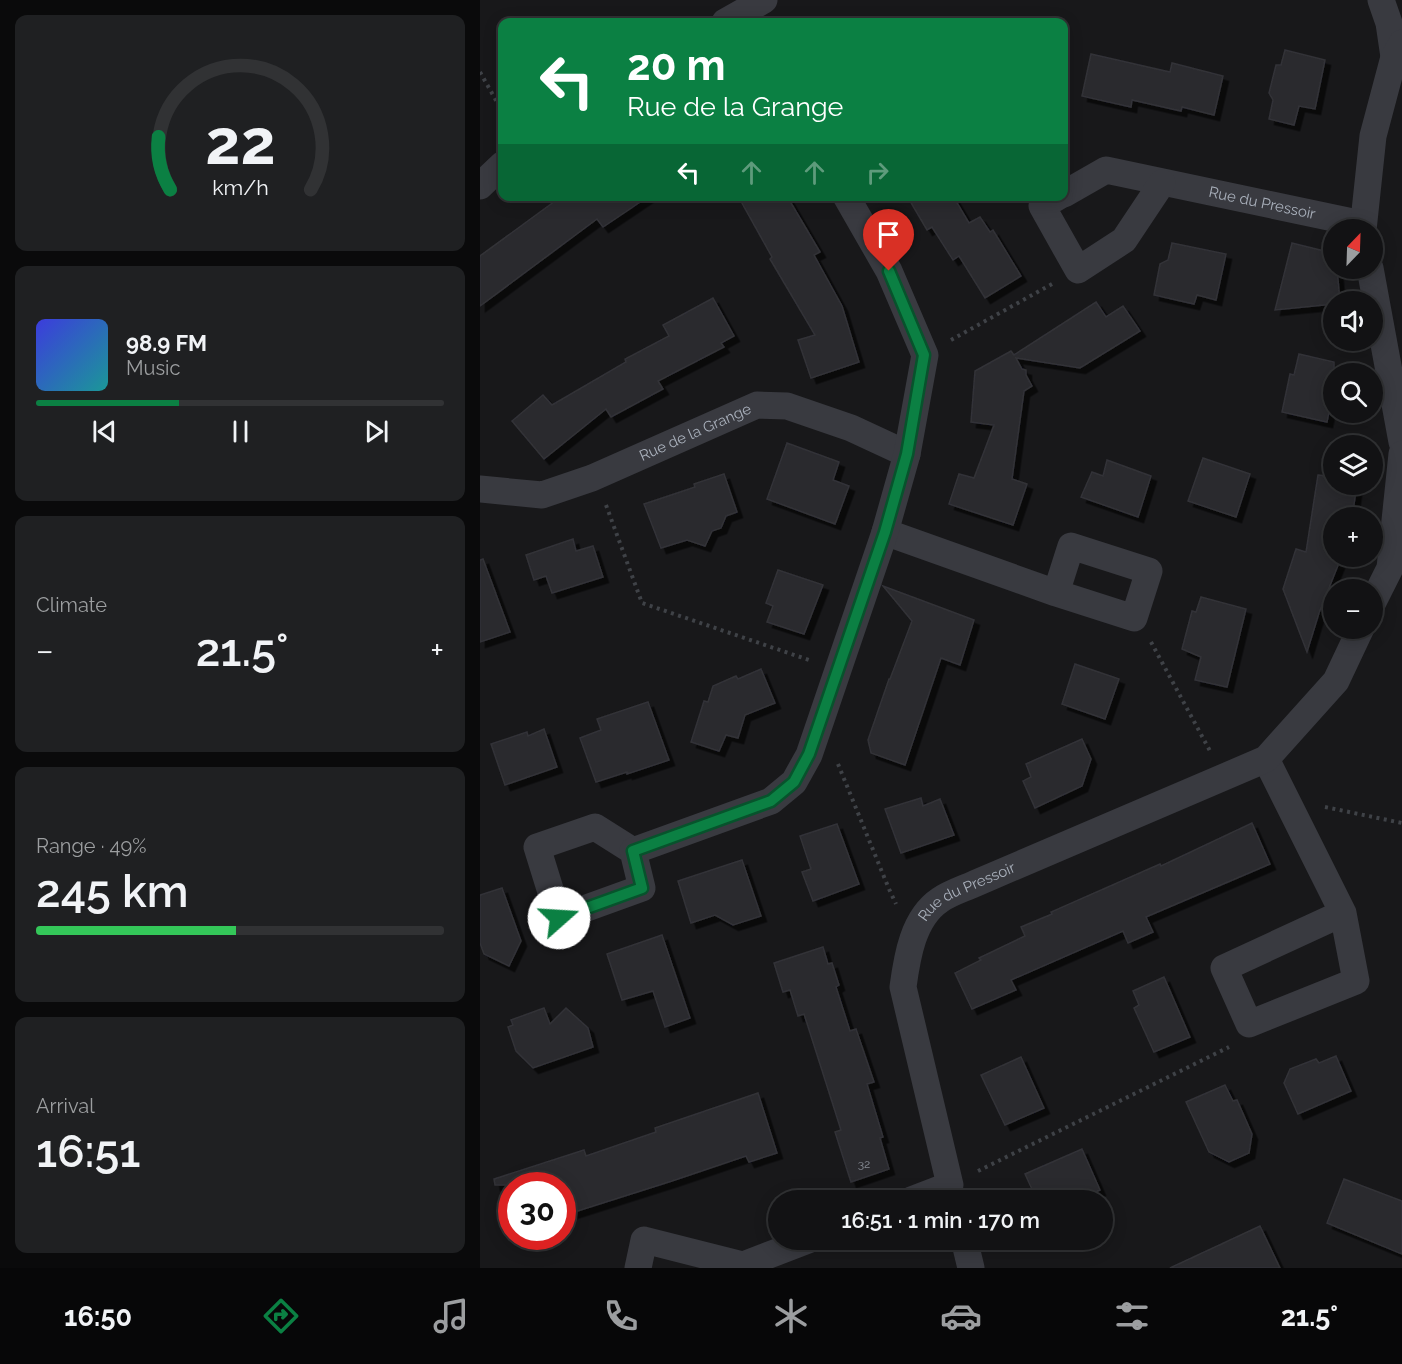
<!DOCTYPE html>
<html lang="en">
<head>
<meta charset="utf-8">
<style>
  :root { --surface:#121214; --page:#1f2022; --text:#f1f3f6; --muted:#9c9ea0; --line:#313234; --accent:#0b8043 }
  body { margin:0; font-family:Raleway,sans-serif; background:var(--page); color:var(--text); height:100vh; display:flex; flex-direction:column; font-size:22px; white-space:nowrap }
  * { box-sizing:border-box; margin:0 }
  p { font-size:20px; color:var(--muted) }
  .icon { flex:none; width:33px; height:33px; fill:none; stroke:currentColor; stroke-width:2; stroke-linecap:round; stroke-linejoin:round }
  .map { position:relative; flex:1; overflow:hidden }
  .details { display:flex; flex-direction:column; gap:15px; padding:15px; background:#0a0a0b; width:480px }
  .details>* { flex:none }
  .top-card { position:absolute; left:18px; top:18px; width:570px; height:183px; border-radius:12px; box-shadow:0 3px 15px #0003,0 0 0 2px var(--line); background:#0b8043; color:#fff; overflow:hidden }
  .needle { width:39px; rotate:23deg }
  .tools { position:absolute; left:843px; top:219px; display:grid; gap:12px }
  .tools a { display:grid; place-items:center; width:60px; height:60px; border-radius:50%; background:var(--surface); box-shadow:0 3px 15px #0003,0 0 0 2px var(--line); font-size:30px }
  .speed { position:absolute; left:18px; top:1172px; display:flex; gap:12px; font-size:30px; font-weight:700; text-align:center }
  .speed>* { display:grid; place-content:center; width:78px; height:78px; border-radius:50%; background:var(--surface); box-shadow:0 3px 15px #0003,0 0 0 2px var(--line); line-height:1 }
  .speed .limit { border:9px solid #d22; background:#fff; color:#111 }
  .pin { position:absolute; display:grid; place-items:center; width:51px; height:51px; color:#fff; margin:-62px -26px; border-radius:50% 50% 50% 0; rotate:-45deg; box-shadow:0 0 6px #0007 }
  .pin .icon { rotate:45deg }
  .me { position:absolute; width:66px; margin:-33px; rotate:71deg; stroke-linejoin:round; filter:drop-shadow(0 0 4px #0008) }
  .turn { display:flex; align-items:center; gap:21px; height:126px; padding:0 30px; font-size:27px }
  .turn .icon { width:78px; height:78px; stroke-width:2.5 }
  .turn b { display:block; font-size:42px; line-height:51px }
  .lanes { display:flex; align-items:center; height:57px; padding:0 30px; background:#0003; justify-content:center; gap:30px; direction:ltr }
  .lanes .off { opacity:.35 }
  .big { font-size:45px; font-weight:600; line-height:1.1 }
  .details .widget { flex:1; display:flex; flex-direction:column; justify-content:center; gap:9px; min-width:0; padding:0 21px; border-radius:12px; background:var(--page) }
  .details .dial { align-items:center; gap:0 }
  .dial svg { height:156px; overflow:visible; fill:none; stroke:var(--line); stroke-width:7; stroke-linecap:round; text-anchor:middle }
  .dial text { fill:var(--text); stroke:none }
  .song { display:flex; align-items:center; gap:18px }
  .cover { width:72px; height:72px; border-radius:9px; background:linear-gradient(135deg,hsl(240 70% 55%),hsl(180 70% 35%)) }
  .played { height:6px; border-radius:3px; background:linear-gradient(90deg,var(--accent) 35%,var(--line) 35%) }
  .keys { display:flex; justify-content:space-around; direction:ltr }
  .heat { display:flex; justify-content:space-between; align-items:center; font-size:33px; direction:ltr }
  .charge { height:9px; border-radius:4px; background:linear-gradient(90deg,#34c759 49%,var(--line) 0) }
  .trip { position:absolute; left:288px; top:1190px; width:345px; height:60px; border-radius:30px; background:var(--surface); box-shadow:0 3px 15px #0003,0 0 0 2px var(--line); font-weight:600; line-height:60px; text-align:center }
  .tabs { display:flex; height:96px; justify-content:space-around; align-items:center; background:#070708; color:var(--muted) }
  .tabs .icon { width:42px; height:42px }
  .tabs .active { color:var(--accent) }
  .tabs b { font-size:27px; color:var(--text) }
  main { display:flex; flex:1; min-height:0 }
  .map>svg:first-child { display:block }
  .building { fill:#2b2b2e; stroke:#323237; stroke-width:1.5; filter:url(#shadow) }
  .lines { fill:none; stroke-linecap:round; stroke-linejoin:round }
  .path { stroke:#3f4247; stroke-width:4; stroke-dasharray:3 4.5; stroke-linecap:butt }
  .minor { stroke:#393a40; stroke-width:27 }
  .route-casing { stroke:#07532c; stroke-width:15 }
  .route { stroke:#0b8043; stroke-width:10 }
  .labels { text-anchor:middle; stroke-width:6; stroke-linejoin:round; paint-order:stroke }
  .number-label { font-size:12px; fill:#898e97 }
  .street-label { font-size:15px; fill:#a9b0bb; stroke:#131315 }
</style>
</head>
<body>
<main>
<section class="details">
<div class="widget dial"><svg viewBox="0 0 100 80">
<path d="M14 69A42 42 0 1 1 86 69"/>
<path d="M14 69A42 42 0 0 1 8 42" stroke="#0b8043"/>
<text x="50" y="56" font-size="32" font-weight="700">22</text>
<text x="50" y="72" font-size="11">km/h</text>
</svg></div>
<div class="widget">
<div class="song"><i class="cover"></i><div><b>98.9 FM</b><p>Music</p></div></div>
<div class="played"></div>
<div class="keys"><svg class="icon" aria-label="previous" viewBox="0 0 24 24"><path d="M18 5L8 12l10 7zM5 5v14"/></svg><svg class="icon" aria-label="pause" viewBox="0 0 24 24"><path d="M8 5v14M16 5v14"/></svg><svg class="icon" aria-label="next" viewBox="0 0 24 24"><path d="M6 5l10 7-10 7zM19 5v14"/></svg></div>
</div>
<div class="widget"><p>Climate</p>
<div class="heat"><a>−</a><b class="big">21.5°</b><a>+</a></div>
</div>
<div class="widget"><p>Range · 49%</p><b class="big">245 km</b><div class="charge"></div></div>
<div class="widget"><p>Arrival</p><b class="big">16:51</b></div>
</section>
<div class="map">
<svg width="922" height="1268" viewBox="0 0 922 1268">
  <defs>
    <filter id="shadow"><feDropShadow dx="5.5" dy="5.5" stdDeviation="0" flood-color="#0009"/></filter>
  </defs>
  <rect width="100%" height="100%" fill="#18181a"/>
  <!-- building -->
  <g class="building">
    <polygon points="805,50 845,60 835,109 819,106 814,125 789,119 793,100 789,93 796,65 801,65"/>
    <polygon points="611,54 690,72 692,63 743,76 734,115 702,107 701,111 652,100 651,107 602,96"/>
    <polygon points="82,196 169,196 123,227 117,219 0,306 0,256"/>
    <polygon points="258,196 307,196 340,252 334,255 362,306 379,362 331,378 318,340 335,335 290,259 292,257"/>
    <polygon points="427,196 473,196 489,223 500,217 510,232 513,230 541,276 505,298 479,256 473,260 452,227 447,230"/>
    <polygon points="692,243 746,254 736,300 717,295 714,304 674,295 680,264 688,260"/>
    <polygon points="812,243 844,251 854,262 854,268 857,268 860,302 854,302 854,304 795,310"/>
    <polygon points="233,298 254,336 241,343 244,347 178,381 183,389 131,417 126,409 64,459 32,421 63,395 72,405 146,362 145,359 189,336 183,325"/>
    <polygon points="616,302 626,317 643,306 660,331 600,368 536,358 542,369 546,370 546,375 552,386 544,391 532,479 547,484 533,525 469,504 479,474 494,478 514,425 491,422 495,371 531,351 534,355"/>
    <polygon points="819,354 854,362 854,387 847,422 802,412 810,374 814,375"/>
    <polygon points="307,443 359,462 353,480 369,486 355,524 287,499"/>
    <polygon points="723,458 770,474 756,517 708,501"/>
    <polygon points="627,460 671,476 658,517 601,497 612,472 623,476"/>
    <polygon points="244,474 257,512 246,516 241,528 232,531 225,546 207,540 181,548 164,504 215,487 214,484"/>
    <polygon points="838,475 854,477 854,484 877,484 872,518 854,518 854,561 859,563 839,613 827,652 803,589 816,549 826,552"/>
    <polygon points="93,539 96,551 113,546 123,577 72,593 66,576 54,580 46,555"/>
    <polygon points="3,559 30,632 0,642 0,560"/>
    <polygon points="298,570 343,585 324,634 287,622 293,606 286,603"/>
    <polygon points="403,586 494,620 480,665 461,658 425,765 391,753 388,740 409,679 410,679 432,621"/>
    <polygon points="721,597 766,609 747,687 715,680 721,657 702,649 712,611 716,612"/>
    <polygon points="595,664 639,679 625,719 582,704"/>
    <polygon points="281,669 295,703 265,715 258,738 246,735 239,751 211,742 224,701 228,702 233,686 256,676 258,679"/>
    <polygon points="168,702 189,760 147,774 147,772 116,782 100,738 121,730 117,719"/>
    <polygon points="64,729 77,767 25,785 11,744 47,732 48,736"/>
    <polygon points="602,739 611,759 602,786 555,808 543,781 551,777 546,764"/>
    <polygon points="441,798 443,806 460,799 474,835 421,853 405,809"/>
    <polygon points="772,823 790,864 666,917 673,932 648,943 643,931 531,980 536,990 492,1009 475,973 501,960 499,958 545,936 541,927 572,914 571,912 680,864 681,866"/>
    <polygon points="357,824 379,884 333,901 322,872 331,869 320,836"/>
    <polygon points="262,860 281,916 253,925 235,915 211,923 198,881"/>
    <polygon points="22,888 41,941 29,966 4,954 0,943 0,895"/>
    <polygon points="182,935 210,1018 185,1027 173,991 142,1000 127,954"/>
    <polygon points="343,947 348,964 352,963 359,985 356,987 370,1031 376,1029 394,1082 387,1084 403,1137 400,1138 409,1169 371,1182 355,1132 361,1130 324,1014 318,1016 310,990 303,992 294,963"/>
    <polygon points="684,977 710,1037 674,1052 654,1008 659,1005 653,991"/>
    <polygon points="64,1008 70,1024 86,1008 108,1028 113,1047 53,1068 36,1051 28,1027 33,1025 31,1020"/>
    <polygon points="856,1056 871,1091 818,1114 804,1083 810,1069 836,1059 839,1063"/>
    <polygon points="541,1057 564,1108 525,1125 501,1075"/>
    <polygon points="745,1085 753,1101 757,1100 772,1134 769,1153 749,1162 729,1152 706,1102"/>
    <polygon points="278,1093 297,1153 269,1162 266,1156 192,1181 82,1216 82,1185 15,1185 14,1179 104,1150 106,1156 176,1132 175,1128"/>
    <polygon points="602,1149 620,1190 598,1200 557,1200 545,1174"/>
    <polygon points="864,1179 922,1201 922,1254 847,1223"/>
    <polygon points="780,1226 800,1268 690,1268"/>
  </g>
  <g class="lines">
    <!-- path -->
    <g class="path">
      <polyline points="0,72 22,111"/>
      <polyline points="471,340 572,284"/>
      <polyline points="126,505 162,603 329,660"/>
      <polyline points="671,642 730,751"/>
      <polyline points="358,764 409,889 416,904"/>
      <polyline points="845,807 922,823"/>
      <polyline points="498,1171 749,1047"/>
    </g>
    <!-- minor -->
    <g class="minor">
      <polyline points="901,0 909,23 914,57"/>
      <polyline points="245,22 284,0"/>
      <polyline points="0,186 22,165"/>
      <path id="s1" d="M 584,194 L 626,170 L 882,224"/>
      <polyline points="579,196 562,206 598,270 644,240 682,183"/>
      <polyline points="883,230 893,136 914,57 922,43"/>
      <polyline points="890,268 922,442"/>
      <path id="s2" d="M 0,489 L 62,495 L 112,478 L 277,405 L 307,406 L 371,428 L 427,454"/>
      <polyline points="405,532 576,593 654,618 669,571 591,546 576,593"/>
      <polyline points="892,604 910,568 922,454"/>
      <polyline points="786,759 863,913 744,968 769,1024 876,981 863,913"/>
      <polygon points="115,827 153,851 162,888 79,918 57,847"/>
      <polyline points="153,851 291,801 314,782 329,755 405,532 427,454 445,355 409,271 366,196"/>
      <path id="s3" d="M 431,1200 L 470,1185 L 423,987 C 427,957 433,918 460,900 C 470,893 483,889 494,884 L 786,759 L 856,681 L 881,628"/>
      <polyline points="484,1239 491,1268"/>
      <polyline points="158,1268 164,1240 263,1265 331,1239"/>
    </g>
  </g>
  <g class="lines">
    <!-- route casing -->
    <g class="route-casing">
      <polyline id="route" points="79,918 162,888 153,851 291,801 314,782 329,754 405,532 427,454 444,355 409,271"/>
    </g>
    <!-- route -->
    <use href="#route" class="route"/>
  </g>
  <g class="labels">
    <!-- number labels -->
    <g class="number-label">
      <text x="384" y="1168">32</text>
    </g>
    <!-- street labels -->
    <g class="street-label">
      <text dy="5" stroke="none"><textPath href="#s1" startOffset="208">Rue du Pressoir</textPath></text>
      <text dy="5" stroke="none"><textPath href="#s2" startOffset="228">Rue de la Grange</textPath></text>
      <text dy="5" stroke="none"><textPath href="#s3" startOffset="370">Rue du Pressoir</textPath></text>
    </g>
  </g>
</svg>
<div class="tools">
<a><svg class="needle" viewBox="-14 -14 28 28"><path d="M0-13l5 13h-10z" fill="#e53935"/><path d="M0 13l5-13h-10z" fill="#9c9ea0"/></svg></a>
<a><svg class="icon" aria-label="sound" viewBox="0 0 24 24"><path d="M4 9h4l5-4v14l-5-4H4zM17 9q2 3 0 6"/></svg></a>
<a><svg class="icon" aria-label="search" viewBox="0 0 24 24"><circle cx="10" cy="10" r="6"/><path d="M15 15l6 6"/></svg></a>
<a><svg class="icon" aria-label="layers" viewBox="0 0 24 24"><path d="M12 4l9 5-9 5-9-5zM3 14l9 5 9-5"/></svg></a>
<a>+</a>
<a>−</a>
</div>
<div class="speed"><div class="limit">30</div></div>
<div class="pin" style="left:409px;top:271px;background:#d93025"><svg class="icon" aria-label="arrive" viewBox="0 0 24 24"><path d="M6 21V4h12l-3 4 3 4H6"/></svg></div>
<svg class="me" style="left:79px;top:918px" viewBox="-20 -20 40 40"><circle r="19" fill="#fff"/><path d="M0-13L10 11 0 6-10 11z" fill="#0b8043"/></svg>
<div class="trip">16:51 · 1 min · 170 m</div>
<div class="top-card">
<div class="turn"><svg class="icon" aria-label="left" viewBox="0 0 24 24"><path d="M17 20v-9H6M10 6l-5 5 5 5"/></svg><div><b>20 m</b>Rue de la Grange</div></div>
<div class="lanes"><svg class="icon" aria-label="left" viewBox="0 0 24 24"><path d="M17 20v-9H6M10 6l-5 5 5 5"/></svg><svg class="icon off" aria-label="ahead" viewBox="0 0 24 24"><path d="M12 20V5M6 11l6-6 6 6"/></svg><svg class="icon off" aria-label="ahead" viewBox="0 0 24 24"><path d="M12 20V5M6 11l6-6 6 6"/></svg><svg class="icon off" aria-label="right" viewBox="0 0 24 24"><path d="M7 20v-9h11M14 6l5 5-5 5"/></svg></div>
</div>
</div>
</main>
<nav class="tabs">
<b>16:50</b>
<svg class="icon active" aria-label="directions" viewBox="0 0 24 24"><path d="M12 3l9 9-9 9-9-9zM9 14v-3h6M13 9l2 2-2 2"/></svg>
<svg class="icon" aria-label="music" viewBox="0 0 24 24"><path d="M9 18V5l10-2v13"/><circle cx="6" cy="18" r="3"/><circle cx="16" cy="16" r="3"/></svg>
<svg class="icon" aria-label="phone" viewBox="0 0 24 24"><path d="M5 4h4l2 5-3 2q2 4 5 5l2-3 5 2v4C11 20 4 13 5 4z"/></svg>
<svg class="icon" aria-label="climate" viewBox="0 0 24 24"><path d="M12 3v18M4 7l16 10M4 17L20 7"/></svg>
<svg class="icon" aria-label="car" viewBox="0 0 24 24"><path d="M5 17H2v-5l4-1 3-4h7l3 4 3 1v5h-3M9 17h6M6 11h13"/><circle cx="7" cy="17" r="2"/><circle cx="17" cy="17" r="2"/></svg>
<svg class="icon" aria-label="filters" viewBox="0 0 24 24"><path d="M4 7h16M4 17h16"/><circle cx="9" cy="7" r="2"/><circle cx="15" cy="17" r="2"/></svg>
<b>21.5°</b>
</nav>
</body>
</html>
